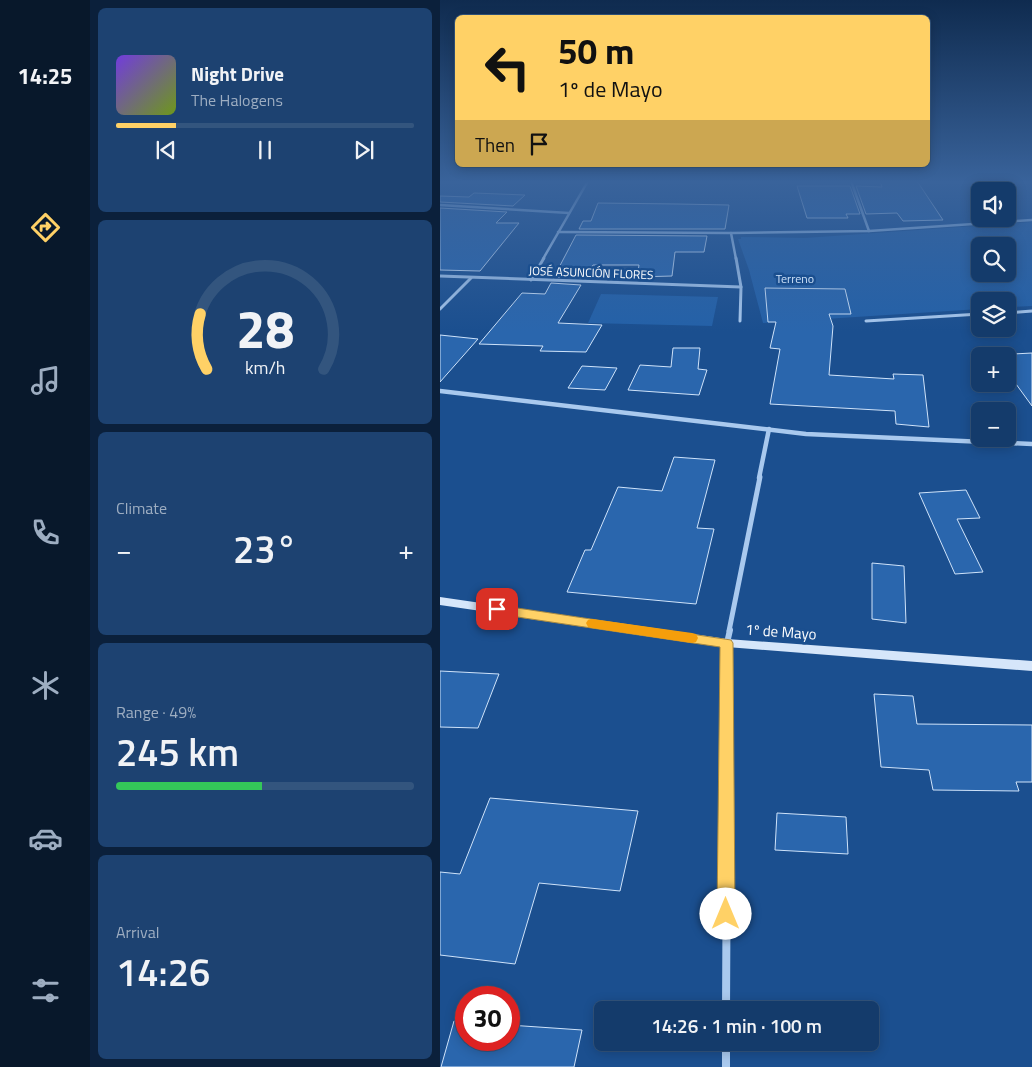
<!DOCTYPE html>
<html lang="en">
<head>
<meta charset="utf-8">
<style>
  :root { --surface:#143b6b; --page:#1d4271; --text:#f1f3f6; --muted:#9dadc1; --line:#33557e; --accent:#ffd166 }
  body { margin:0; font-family:"Titillium Web",sans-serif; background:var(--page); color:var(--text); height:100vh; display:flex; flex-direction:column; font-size:19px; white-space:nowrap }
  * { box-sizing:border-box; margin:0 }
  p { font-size:16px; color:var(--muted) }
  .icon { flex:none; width:28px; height:28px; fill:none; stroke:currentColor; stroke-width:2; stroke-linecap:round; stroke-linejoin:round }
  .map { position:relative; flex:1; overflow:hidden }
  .panel { display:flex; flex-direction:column; gap:8px; padding:8px; background:#0b203b; width:350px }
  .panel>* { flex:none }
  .banner { position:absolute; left:15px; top:15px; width:475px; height:152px; border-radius:8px; box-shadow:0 2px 12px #0003,0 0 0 1px var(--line); background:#ffd166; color:#111; overflow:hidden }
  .fabs { position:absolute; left:531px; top:182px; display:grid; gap:10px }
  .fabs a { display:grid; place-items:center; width:45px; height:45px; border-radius:8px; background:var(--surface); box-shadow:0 2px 12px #0003,0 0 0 1px var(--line); font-size:25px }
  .speed { position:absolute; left:15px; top:986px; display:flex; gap:10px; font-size:25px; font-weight:700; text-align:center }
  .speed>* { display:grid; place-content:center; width:65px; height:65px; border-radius:50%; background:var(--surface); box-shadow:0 2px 12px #0003,0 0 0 1px var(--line); line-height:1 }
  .speed .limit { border:8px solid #d22; background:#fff; color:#111 }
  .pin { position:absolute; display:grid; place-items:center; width:42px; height:42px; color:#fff; margin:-21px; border-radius:10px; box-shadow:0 2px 8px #0006 }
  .me { position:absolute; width:55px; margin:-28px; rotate:0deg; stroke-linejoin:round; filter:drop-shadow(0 0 4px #0008) }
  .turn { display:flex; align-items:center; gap:18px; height:105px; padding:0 20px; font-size:22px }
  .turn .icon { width:65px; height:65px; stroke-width:2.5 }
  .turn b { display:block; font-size:35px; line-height:42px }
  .then { display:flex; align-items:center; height:48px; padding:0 20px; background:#0003; gap:10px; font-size:19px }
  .big { font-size:38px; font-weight:600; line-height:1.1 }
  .panel .widget { flex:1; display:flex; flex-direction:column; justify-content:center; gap:8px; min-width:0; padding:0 18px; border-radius:8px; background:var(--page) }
  .panel .dial { align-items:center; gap:0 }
  .dial svg { height:130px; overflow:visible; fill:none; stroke:var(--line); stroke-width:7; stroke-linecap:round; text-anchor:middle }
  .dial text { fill:var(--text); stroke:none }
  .song { display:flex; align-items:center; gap:15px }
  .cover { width:60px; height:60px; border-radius:8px; background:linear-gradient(135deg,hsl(260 70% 55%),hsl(80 70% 35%)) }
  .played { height:5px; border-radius:2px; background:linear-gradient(90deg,var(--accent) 20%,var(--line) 20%) }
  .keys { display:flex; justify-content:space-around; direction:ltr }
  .heat { display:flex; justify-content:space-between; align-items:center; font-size:28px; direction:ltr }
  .charge { height:8px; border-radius:4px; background:linear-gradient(90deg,#34c759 49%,var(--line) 0) }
  .trip { position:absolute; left:154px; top:1001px; width:285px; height:50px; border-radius:8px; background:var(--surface); box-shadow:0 2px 12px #0003,0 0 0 1px var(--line); font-weight:600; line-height:50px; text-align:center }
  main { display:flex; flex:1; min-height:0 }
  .menu { display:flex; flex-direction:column; width:90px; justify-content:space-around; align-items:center; background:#08182b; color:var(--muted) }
  .menu .icon { width:35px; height:35px }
  .menu .current { color:var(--accent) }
  .menu b { font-size:22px; color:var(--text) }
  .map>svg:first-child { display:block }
  .green { fill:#2461a8; fill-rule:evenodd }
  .building { fill:#2a66ad; stroke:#cfe3fa }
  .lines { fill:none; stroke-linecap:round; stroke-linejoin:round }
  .street-far5 { stroke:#a9c9ee; stroke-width:2.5 }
  .street-far4 { stroke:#a9c9ee; stroke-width:3 }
  .street-far3 { stroke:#a9c9ee; stroke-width:4.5 }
  .street-far2 { stroke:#a9c9ee; stroke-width:5 }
  .street-far1 { stroke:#a9c9ee; stroke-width:6 }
  .street { stroke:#a9c9ee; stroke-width:8 }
  .secondary { fill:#d6e6fa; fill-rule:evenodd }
  .route { fill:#ffd166; stroke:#a68842 }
  .slow { fill:#f59e0b }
  .labels { text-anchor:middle; stroke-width:5; stroke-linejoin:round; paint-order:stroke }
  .far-street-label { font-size:12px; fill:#fff; stroke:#1b4f8f }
  .far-park-label { font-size:12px; fill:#cfe3fa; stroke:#1b4f8f }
  .street-label { font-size:15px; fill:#fff; stroke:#1b4f8f }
</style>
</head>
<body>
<main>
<nav class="menu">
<b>14:25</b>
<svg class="icon current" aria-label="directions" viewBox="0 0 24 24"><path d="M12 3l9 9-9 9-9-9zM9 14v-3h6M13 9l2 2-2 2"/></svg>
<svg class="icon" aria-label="music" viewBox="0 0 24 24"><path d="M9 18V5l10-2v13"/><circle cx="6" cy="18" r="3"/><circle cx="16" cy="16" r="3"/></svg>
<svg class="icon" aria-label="phone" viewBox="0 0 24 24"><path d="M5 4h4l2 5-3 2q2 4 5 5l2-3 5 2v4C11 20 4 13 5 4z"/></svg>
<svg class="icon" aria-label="climate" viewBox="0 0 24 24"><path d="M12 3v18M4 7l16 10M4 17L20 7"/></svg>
<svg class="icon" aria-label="car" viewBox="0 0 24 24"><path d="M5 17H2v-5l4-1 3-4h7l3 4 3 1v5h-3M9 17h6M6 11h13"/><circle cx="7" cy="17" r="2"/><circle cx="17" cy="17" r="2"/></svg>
<svg class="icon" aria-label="filters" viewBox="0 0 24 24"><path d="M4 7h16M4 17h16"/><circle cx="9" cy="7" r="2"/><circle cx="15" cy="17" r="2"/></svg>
</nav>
<section class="panel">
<div class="widget">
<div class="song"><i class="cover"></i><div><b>Night Drive</b><p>The Halogens</p></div></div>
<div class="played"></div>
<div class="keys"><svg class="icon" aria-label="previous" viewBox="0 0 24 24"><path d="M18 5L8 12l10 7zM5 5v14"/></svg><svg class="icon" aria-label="pause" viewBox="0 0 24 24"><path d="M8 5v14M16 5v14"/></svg><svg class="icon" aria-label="next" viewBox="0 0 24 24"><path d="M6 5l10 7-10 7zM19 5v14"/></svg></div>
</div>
<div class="widget dial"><svg viewBox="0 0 100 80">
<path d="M14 69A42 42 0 1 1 86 69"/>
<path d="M14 69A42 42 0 0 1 10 35" stroke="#ffd166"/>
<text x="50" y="56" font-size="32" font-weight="700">28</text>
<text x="50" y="72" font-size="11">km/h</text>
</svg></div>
<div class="widget"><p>Climate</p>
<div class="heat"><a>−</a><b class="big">23°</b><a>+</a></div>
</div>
<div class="widget"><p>Range · 49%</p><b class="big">245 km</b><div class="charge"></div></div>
<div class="widget"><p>Arrival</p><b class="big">14:26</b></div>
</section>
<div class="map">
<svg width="592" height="1067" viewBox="0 0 592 1067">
  <rect width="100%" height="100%" fill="#1b4f8f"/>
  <!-- green -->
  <g class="green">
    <path d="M 592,222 L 592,306 L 568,307 L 568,301 L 540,301 L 540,309 L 323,323 L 309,270 L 298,239 L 301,239 L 301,237 L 365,238 ZM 540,246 L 568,246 L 568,274 L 540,274 Z"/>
    <polygon points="161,294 278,297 272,326 148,323"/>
  </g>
  <!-- building -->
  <g class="building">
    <polygon points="440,181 477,181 503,220 463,221 457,213 426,214 416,186 442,187"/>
    <polygon points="357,186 410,186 420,214 406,214 408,218 367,218"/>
    <polygon points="34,193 85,195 73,206 0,202 0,196 29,197"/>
    <polygon points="158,203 238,204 289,205 285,229 139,229 143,221 151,221"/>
    <polygon points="0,208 67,212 56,223 79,223 40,271 0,270"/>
    <polygon points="136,235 267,236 264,252 235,252 232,276 197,277 199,265 153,265 145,278 114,277"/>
    <polygon points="111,283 141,285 118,323 162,325 146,352 100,351 103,346 39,344 82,293 105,294"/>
    <polygon points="325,288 405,289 411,314 389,314 393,326 389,375 454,379 453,374 483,375 489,427 456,424 455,411 330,404 340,349 330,348 336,322 328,322"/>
    <polygon points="0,335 38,339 0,382"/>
    <polygon points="233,348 260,348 258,369 267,370 259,395 188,390 200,365 231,367"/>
    <polygon points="592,353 592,406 568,373 568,356 554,355"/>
    <polygon points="142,366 177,368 165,390 128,388"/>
    <polygon points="234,457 275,460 257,528 274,529 256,604 127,592 145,550 151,550 178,487 222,491"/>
    <polygon points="526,490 540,518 517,519 543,572 515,574 479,493"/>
    <polygon points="432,563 464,566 466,623 432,619"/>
    <polygon points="0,671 59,674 38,728 0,727"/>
    <polygon points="434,694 473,696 477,724 592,725 592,782 576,782 579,791 493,790 489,770 441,767"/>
    <polygon points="50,798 198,811 180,891 99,883 75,964 0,955 0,872 20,874"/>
    <polygon points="337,813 406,817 408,854 335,850"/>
    <polygon points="14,1021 26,1022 26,1040 69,1040 69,1025 142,1030 134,1067 1,1067"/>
  </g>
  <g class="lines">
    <!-- street-far5 -->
    <g class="street-far5">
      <polyline points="411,181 429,231"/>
      <polyline points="0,205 129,213"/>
      <polyline points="118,232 291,233 429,231 592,220"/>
      <polyline points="291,233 296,259"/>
      <polyline points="103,259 148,181"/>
    </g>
    <!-- street-far4 -->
    <g class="street-far4">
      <polyline points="296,258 301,287 300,321"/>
      <polyline points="0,276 301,287"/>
      <polyline points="91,280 104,258"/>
      <polyline points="0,309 31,278"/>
      <polyline points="568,313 592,311"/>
      <polyline points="426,321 540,314"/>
    </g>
    <!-- street-far3 -->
    <g class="street-far3">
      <polyline points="0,391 366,434 592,444"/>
      <polyline points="319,478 329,429"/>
    </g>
    <!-- street-far2 -->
    <polyline class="street-far2" points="289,631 320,477"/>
    <!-- street-far1 -->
    <polyline class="street-far1" points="287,824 287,643 290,630"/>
    <!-- street -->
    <g class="street">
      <polyline points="286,1010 287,823"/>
      <polyline points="286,1042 286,1067"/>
    </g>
    <!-- secondary -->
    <polygon class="secondary" points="0,597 287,639 592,661 592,671 287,647 0,605"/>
  </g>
  <!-- sky -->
  <linearGradient id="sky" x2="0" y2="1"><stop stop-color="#0f2b4f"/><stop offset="0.55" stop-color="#39639b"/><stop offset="1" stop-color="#39639b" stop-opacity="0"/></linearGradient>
  <rect width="592" height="331" fill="url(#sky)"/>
  <!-- route -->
  <polygon class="route" points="57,605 291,640 293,643 295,914 292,920 286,923 280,920 277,914 280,647 57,614 53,613 51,609 53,606"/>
  <!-- slow -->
  <polygon class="slow" points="152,619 252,633 256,634 258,638 256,642 252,643 152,628 148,627 146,623 148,620"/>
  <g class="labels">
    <!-- far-street labels -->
    <g class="far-street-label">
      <text transform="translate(151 273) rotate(2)" y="4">JOSÉ ASUNCIÓN FLORES</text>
    </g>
    <!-- far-park labels -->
    <g class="far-park-label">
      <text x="355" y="283">Terreno</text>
    </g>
    <!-- street labels -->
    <g class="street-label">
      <text transform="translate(341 632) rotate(4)" y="5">1º de Mayo</text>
    </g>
  </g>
</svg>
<div class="fabs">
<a><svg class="icon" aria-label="sound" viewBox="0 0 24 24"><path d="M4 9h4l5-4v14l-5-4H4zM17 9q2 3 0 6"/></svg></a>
<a><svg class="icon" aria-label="search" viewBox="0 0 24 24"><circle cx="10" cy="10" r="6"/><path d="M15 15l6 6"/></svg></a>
<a><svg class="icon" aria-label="layers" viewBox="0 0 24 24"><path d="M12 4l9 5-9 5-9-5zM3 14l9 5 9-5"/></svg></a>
<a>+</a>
<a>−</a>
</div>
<div class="speed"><div class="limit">30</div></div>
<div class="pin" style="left:57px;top:609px;background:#d93025"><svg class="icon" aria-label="arrive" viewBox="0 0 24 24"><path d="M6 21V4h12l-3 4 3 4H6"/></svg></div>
<svg class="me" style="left:286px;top:914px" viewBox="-20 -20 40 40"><circle r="19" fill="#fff"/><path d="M0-13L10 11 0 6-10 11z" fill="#ffd166"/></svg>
<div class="trip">14:26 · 1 min · 100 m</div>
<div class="banner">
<div class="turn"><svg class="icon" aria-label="left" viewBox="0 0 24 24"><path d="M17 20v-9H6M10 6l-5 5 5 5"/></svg><div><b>50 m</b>1º de Mayo</div></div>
<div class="then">Then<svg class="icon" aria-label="arrive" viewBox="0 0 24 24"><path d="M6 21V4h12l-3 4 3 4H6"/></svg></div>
</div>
</div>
</main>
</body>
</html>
